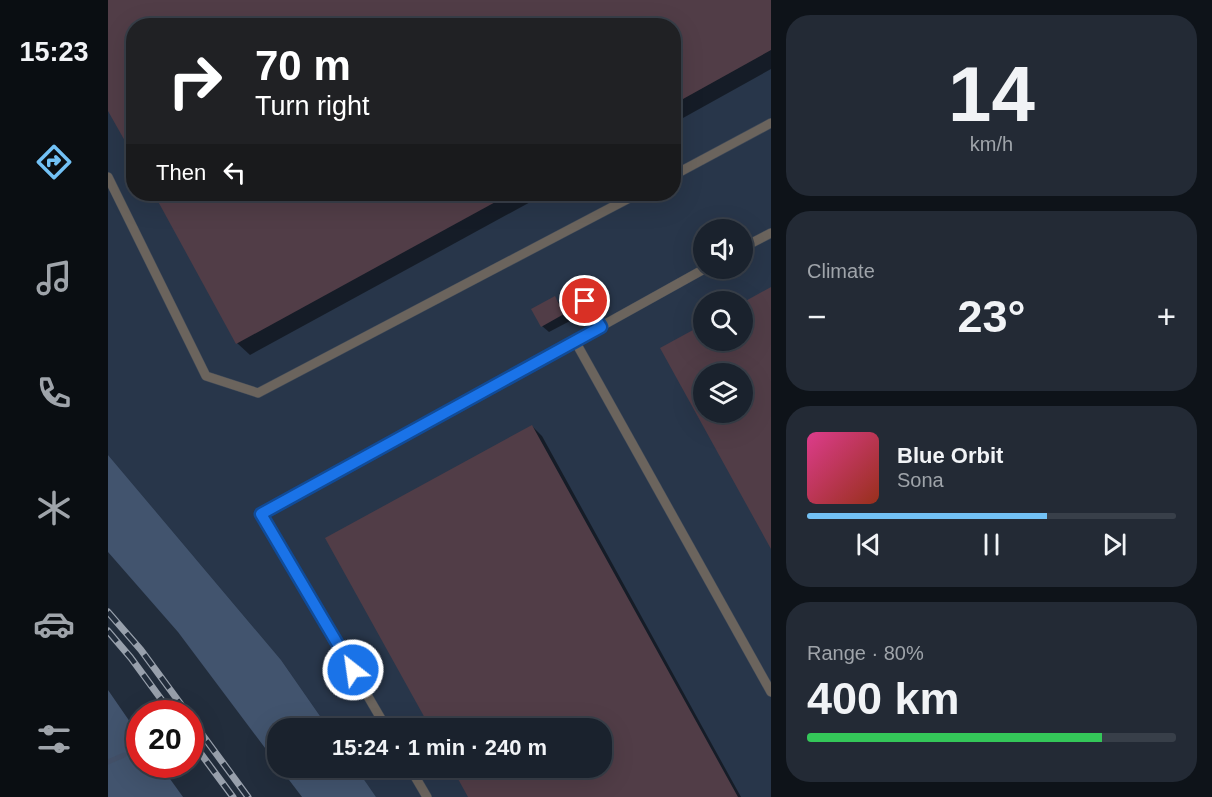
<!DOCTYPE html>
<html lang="en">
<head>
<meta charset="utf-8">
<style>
  :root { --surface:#1a222d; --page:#232a35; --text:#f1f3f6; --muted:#9fa4aa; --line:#383f49; --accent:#72c1f5 }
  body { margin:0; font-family:Helvetica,sans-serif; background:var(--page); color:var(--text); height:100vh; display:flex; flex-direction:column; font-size:22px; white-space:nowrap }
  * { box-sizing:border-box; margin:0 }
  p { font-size:20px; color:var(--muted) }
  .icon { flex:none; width:33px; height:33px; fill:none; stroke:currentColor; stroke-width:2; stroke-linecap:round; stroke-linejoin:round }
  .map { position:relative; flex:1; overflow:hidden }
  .sheet { display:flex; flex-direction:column; gap:15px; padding:15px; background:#0e1319; width:441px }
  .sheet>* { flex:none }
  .banner { position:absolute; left:18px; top:18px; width:555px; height:183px; border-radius:24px; box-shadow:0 6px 24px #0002,0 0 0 2px var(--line); background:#202124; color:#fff; overflow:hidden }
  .buttons { position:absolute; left:585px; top:219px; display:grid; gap:12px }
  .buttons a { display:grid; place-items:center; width:60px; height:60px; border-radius:50%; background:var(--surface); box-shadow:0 6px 24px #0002,0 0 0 2px var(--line); font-size:30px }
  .speed { position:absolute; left:18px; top:700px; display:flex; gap:12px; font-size:30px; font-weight:700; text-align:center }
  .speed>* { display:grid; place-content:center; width:78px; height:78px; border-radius:50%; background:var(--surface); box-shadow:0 6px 24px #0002,0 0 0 2px var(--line); line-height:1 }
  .speed .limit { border:9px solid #d22; background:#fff; color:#111 }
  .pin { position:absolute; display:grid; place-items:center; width:51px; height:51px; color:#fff; margin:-26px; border:3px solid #fff; border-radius:50%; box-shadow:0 2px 6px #0007 }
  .me { position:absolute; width:66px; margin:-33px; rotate:330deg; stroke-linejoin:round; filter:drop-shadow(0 0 4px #0008) }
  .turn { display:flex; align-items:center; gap:21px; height:126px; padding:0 30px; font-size:27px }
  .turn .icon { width:78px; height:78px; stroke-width:2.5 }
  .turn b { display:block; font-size:42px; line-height:51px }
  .then { display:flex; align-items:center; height:57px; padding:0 30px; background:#0003; gap:12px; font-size:22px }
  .big { font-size:45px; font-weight:600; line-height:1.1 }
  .sheet .tile { flex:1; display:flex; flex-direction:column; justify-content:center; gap:9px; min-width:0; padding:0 21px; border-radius:24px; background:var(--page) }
  .sheet .dial { align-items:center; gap:0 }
  .dial b { font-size:78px; line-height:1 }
  .song { display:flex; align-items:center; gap:18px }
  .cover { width:72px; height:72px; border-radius:9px; background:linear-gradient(135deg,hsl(330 70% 55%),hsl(10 70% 35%)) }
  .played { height:6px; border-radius:3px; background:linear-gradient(90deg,var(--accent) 65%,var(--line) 65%) }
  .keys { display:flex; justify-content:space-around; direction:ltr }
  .heat { display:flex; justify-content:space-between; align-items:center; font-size:33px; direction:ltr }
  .charge { height:9px; border-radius:4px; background:linear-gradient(90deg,#34c759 80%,var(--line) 0) }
  .trip { position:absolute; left:159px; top:718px; width:345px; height:60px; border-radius:24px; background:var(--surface); box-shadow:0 6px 24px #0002,0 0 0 2px var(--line); font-weight:600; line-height:60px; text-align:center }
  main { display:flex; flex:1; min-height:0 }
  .tabs { display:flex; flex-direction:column; width:108px; justify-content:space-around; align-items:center; background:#0a0e12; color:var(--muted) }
  .tabs .icon { width:42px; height:42px }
  .tabs .current { color:var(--accent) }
  .tabs b { font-size:27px; color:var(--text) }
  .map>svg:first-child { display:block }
  .built { fill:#28364a; fill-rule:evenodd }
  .green { fill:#42546e }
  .shadow { fill:#0007 }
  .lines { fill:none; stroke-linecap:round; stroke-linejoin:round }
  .stream { stroke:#435068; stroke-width:5 }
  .building { fill:#513d47; fill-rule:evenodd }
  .lane-casing { stroke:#404a58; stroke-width:10 }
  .lane { stroke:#6b645d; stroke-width:9 }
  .rail-casing { stroke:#98a0ac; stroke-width:7 }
  .rail { stroke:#222d3c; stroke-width:4.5; stroke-dasharray:14; stroke-linecap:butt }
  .route-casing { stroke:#114b97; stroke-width:15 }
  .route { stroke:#1a73e8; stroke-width:10 }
</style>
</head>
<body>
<main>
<nav class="tabs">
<b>15:23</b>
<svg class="icon current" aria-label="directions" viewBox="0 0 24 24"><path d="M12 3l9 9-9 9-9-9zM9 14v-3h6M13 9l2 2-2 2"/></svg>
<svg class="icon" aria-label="music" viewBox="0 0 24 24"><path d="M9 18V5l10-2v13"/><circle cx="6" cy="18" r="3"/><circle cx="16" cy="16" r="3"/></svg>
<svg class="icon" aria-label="phone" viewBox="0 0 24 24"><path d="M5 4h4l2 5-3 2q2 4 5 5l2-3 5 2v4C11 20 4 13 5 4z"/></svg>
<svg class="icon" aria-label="climate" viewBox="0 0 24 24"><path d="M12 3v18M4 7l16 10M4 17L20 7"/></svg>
<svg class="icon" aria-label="car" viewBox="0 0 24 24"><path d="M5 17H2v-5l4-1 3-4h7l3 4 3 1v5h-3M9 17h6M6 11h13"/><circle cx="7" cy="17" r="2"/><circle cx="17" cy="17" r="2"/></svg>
<svg class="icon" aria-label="filters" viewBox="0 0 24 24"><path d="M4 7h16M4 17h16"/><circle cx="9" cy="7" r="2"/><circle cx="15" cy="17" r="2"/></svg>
</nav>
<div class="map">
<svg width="663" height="797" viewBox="0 0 663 797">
  <rect width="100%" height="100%" fill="#222d3c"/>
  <!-- built -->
  <path class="built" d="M 0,0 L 663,0 L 663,797 L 268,797 L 248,768 L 494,768 L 494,729 L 221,729 L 173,660 L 0,455 ZM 26,26 L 566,26 L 566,194 L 26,194 ZM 596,230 L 634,230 L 634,268 L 596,268 ZM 596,302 L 634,302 L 634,340 L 596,340 ZM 596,374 L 634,374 L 634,412 L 596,412 Z"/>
  <!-- green -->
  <g class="green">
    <polygon points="0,455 173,660 221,729 170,729 169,764 70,632 0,552"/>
    <polygon points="0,690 31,735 32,765 52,765 75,797 0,797"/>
    <polygon points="172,768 248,768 268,797 194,797"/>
  </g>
  <!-- shadow -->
  <g class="shadow">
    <polygon points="0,0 663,0 663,69 566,123 566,26 26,26 0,108"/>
    <polygon points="47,194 437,194 142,355 129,343"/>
    <polygon points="447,298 453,305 462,321 441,332 434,326"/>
    <polygon points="424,426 434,436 633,797 362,797 346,768 494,768 494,729 324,729"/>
  </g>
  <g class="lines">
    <!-- stream -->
    <polyline class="stream" points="0,762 16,755"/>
  </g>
  <!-- building -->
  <g class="building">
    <polygon points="0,0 663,0 663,50 566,104 566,26 26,26 26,157 0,111"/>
    <polygon points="46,194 402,194 128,344"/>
    <path d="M 663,287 L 663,549 L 552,348 L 596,324 L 596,340 L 634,340 L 634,303 ZM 596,374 L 634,374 L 634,412 L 596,412 Z"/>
    <polygon points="447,296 456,314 433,327 423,309"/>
    <polygon points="424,425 630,797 360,797 344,768 494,768 494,729 323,729 217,538"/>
  </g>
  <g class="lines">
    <!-- lane casing -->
    <g class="lane-casing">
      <g id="lane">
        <polyline points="566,175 663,123"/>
        <polyline points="0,177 98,376 150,393 529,194"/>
        <polyline points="634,248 663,233"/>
        <polyline points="477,301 493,327"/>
        <polyline points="467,341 663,692"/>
        <polyline points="279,729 154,515 598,268"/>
        <polyline points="302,768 319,797"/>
      </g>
    </g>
    <!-- lane -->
    <use href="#lane" class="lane"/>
    <!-- rail casing -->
    <g class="rail-casing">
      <g id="rail">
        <polyline points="0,612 33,650 80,714"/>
        <polyline points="0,631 23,658 64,714"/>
        <polyline points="82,718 140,797"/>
        <polyline points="82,739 125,797"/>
      </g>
    </g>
    <!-- rail -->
    <use href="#rail" class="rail"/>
  </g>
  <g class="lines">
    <!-- route casing -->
    <g class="route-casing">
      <polyline id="route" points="245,670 153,514 493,327 477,301"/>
    </g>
    <!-- route -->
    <use href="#route" class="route"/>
  </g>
</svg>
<div class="buttons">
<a><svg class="icon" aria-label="sound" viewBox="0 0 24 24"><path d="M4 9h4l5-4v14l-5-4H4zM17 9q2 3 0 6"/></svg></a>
<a><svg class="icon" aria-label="search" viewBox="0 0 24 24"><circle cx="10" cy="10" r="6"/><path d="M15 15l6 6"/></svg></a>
<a><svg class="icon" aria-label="layers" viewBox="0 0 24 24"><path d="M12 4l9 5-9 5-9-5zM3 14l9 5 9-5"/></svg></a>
</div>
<div class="speed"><div class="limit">20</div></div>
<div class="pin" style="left:477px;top:301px;background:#d93025"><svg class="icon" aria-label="arrive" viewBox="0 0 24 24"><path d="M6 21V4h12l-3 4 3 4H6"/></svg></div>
<svg class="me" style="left:245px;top:670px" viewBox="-20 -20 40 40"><circle r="17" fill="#1a73e8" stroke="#fff" stroke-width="3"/><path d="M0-11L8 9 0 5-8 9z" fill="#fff"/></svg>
<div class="trip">15:24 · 1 min · 240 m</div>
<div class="banner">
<div class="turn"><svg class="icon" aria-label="right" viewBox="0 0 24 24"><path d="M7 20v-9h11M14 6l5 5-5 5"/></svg><div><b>70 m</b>Turn right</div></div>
<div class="then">Then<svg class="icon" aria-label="left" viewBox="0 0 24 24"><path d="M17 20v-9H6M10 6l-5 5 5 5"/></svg></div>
</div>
</div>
<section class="sheet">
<div class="tile dial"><b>14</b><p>km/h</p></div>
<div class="tile"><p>Climate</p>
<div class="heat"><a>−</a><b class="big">23°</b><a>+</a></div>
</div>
<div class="tile">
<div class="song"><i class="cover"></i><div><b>Blue Orbit</b><p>Sona</p></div></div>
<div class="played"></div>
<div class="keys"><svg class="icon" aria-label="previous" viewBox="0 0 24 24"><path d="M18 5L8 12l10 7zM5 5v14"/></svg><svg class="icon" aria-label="pause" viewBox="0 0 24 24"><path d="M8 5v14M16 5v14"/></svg><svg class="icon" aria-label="next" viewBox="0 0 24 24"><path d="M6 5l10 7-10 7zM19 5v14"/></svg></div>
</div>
<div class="tile"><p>Range · 80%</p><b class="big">400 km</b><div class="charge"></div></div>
</section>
</main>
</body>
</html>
